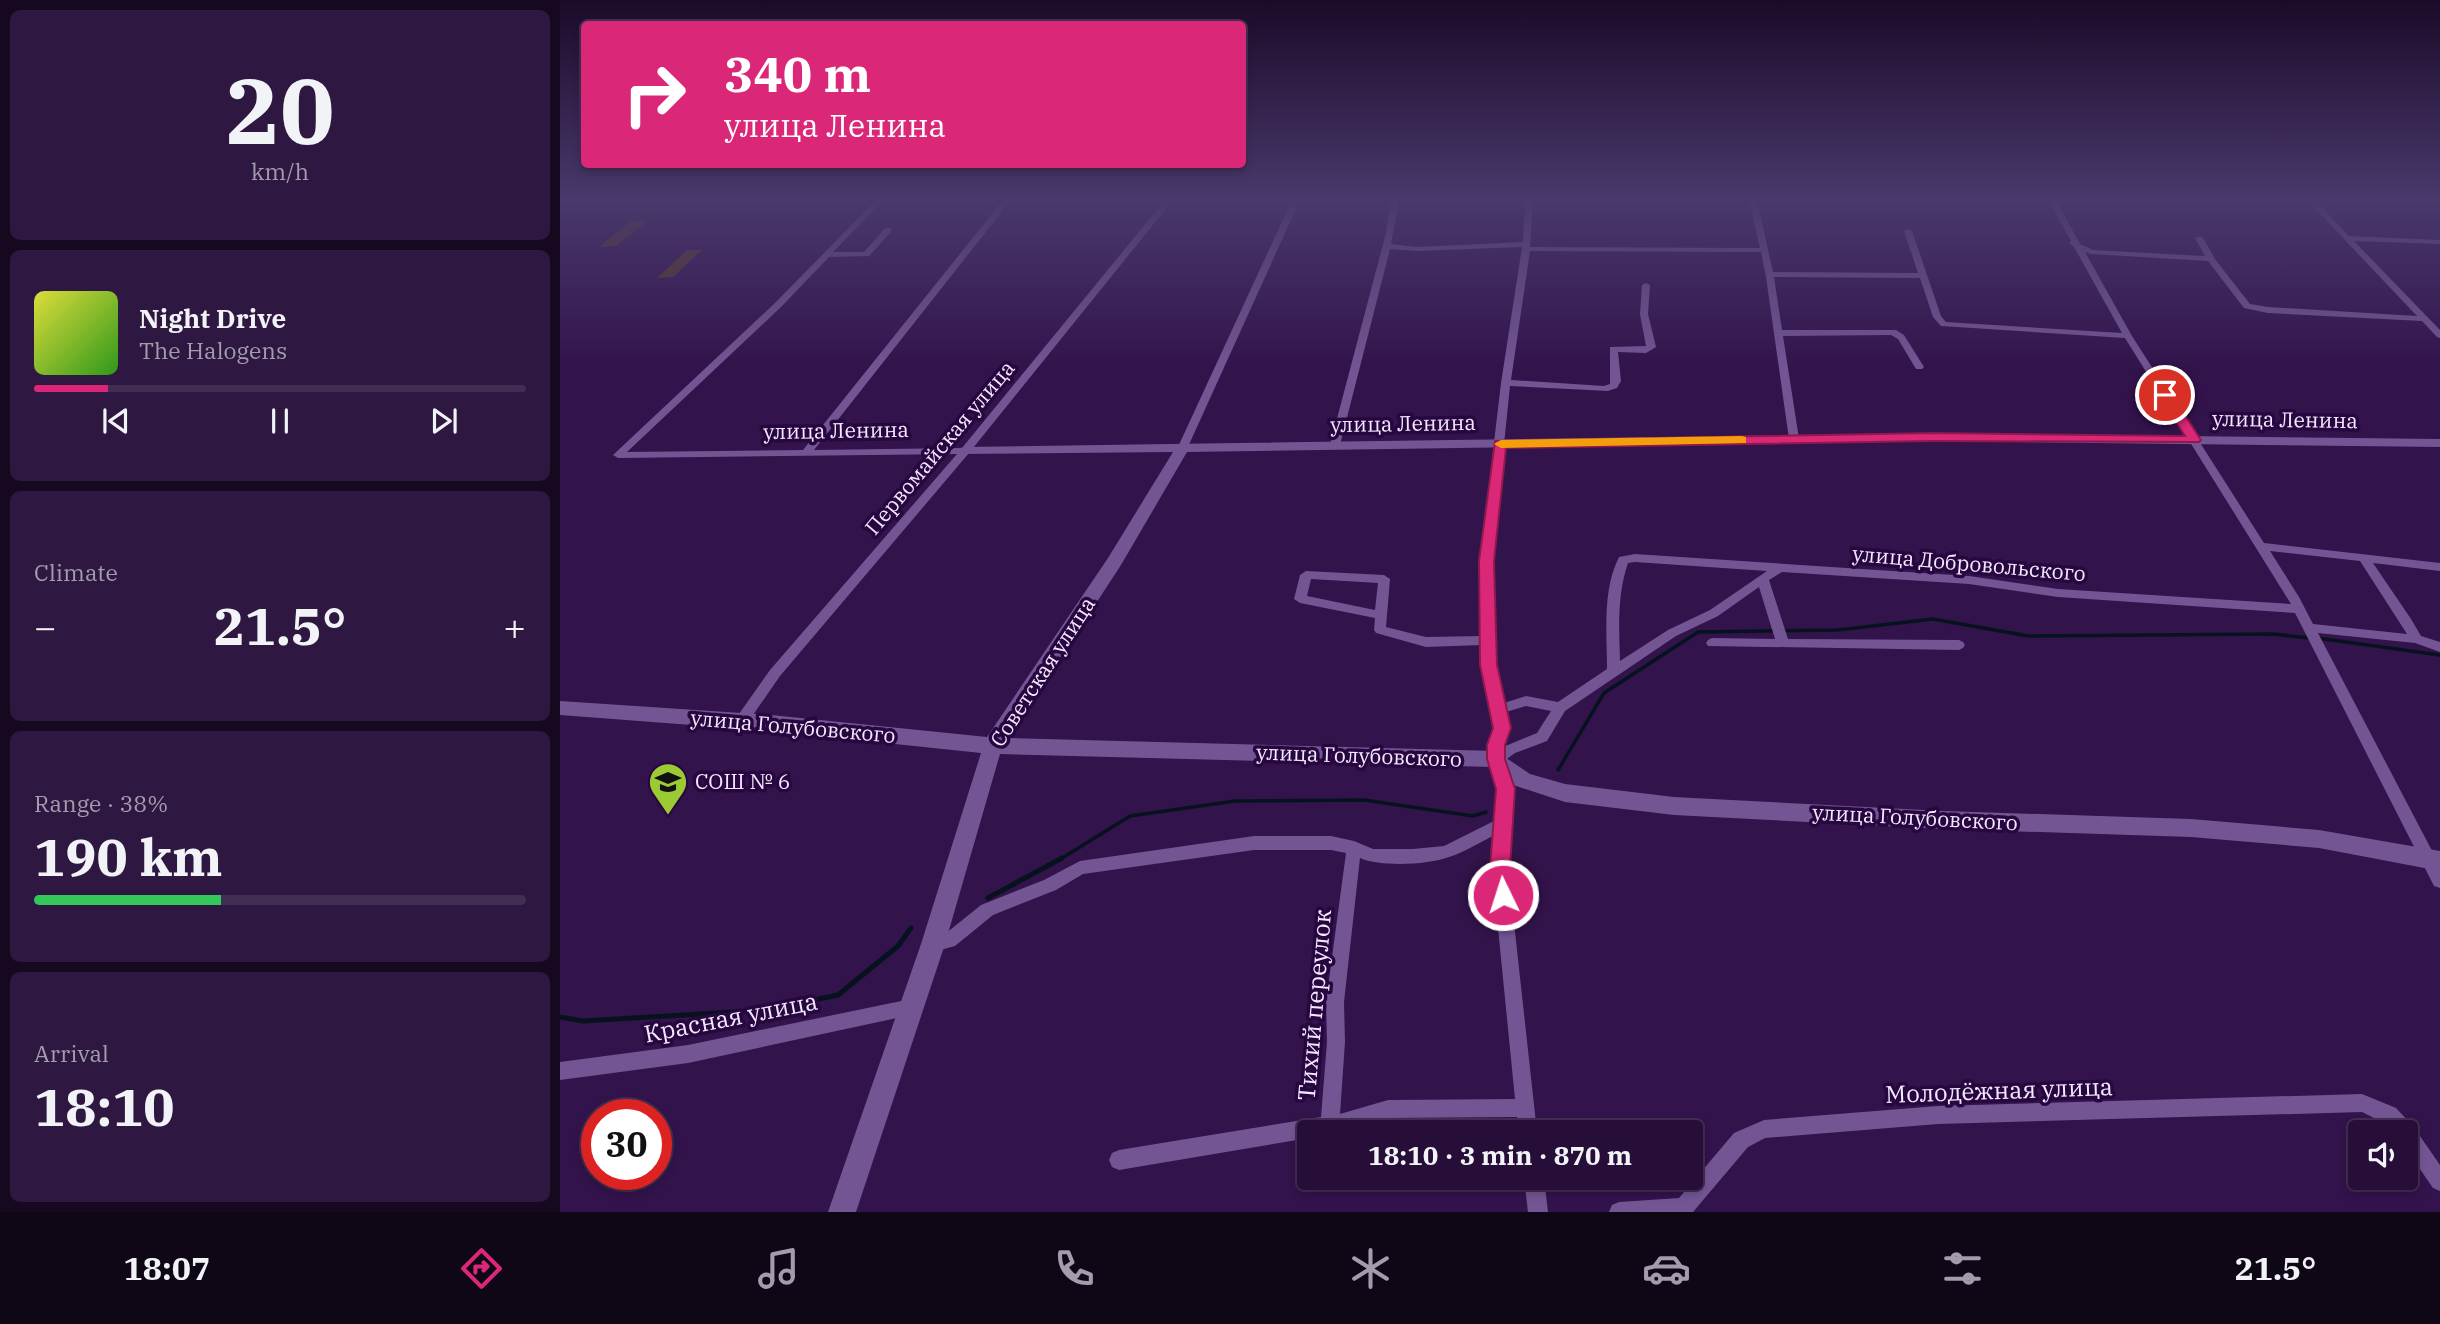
<!DOCTYPE html>
<html lang="en">
<head>
<meta charset="utf-8">
<style>
  :root { --surface:#260e38; --page:#2e1740; --text:#f1f3f6; --muted:#a49cae; --line:#422e53; --accent:#db2777 }
  body { margin:0; font-family:"IBM Plex Serif",serif; background:var(--page); color:var(--text); height:100vh; display:flex; flex-direction:column; font-size:26px; white-space:nowrap }
  * { box-sizing:border-box; margin:0 }
  p { font-size:23px; color:var(--muted) }
  .icon { flex:none; width:38px; height:38px; fill:none; stroke:currentColor; stroke-width:2; stroke-linecap:round; stroke-linejoin:round }
  .map { position:relative; flex:1; overflow:hidden }
  .panel { display:flex; flex-direction:column; gap:10px; padding:10px; background:#15081f; width:560px }
  .panel>* { flex:none }
  .banner { position:absolute; left:21px; top:21px; width:665px; height:147px; border-radius:7px; box-shadow:0 4px 10px #0003,0 0 0 2px var(--line); background:#db2777; color:#fff; overflow:hidden }
  .buttons { position:absolute; left:1788px; top:1120px; display:grid; gap:14px }
  .buttons a { display:grid; place-items:center; width:70px; height:70px; border-radius:7px; background:var(--surface); box-shadow:0 4px 10px #0003,0 0 0 2px var(--line); font-size:35px }
  .speed { position:absolute; left:21px; top:1099px; display:flex; gap:14px; font-size:35px; font-weight:700; text-align:center }
  .speed>* { display:grid; place-content:center; width:91px; height:91px; border-radius:50%; background:var(--surface); box-shadow:0 4px 10px #0003,0 0 0 2px var(--line); line-height:1 }
  .speed .limit { border:10px solid #d22; background:#fff; color:#111 }
  .pin { position:absolute; display:grid; place-items:center; width:60px; height:60px; color:#fff; margin:-30px; border:4px solid #fff; border-radius:50%; box-shadow:0 2px 7px #0007 }
  .me { position:absolute; width:77px; margin:-38px; rotate:356deg; stroke-linejoin:round; filter:drop-shadow(0 0 5px #0008) }
  .turn { display:flex; align-items:center; gap:24px; height:147px; padding:0 28px; font-size:32px }
  .turn .icon { width:91px; height:91px; stroke-width:2.5 }
  .turn b { display:block; font-size:49px; line-height:60px }
  .big { font-size:52px; font-weight:700; line-height:1.1 }
  .panel .widget { flex:1; display:flex; flex-direction:column; justify-content:center; gap:10px; min-width:0; padding:0 24px; border-radius:10px; background:var(--page) }
  .panel .dial { align-items:center; gap:0 }
  .dial b { font-size:91px; line-height:1 }
  .song { display:flex; align-items:center; gap:21px }
  .cover { width:84px; height:84px; border-radius:10px; background:linear-gradient(135deg,hsl(60 70% 55%),hsl(110 70% 35%)) }
  .played { height:7px; border-radius:4px; background:linear-gradient(90deg,var(--accent) 15%,var(--line) 15%) }
  .keys { display:flex; justify-content:space-around; direction:ltr }
  .heat { display:flex; justify-content:space-between; align-items:center; font-size:38px; direction:ltr }
  .charge { height:10px; border-radius:5px; background:linear-gradient(90deg,#34c759 38%,var(--line) 0) }
  .trip { position:absolute; left:737px; top:1120px; width:406px; height:70px; border-radius:7px; background:var(--surface); box-shadow:0 4px 10px #0003,0 0 0 2px var(--line); font-weight:700; line-height:70px; text-align:center }
  .tab-bar { display:flex; height:112px; justify-content:space-around; align-items:center; background:#0f0616; color:var(--muted) }
  .tab-bar .icon { width:49px; height:49px }
  .tab-bar .active { color:var(--accent) }
  .tab-bar b { font-size:32px; color:var(--text) }
  main { display:flex; flex:1; min-height:0 }
  .map>svg:first-child { display:block }
  .lines { fill:none; stroke-linecap:round; stroke-linejoin:round }
  .stream-far1 { stroke:#06131f; stroke-width:3.5 }
  .stream { stroke:#06131f; stroke-width:5 }
  .building { fill:#593b1c }
  .street { fill:#735593; fill-rule:evenodd }
  .secondary { fill:#735593; fill-rule:evenodd }
  .route { fill:#db2777; stroke:#8e194d; stroke-width:2 }
  .slow { fill:#f59e0b }
  .labels { text-anchor:middle; stroke-width:7; stroke-linejoin:round; paint-order:stroke }
  .street-label { font-size:21px; fill:#f2e9fe; stroke:#280740 }
  .poi-label { font-size:21px; fill:#f2e9fe; stroke:#280740; text-anchor:start }
  .near-street-label { font-size:24px; fill:#f2e9fe; stroke:#280740 }
</style>
</head>
<body>
<main>
<section class="panel">
<div class="widget dial"><b>20</b><p>km/h</p></div>
<div class="widget">
<div class="song"><i class="cover"></i><div><b>Night Drive</b><p>The Halogens</p></div></div>
<div class="played"></div>
<div class="keys"><svg class="icon" aria-label="previous" viewBox="0 0 24 24"><path d="M18 5L8 12l10 7zM5 5v14"/></svg><svg class="icon" aria-label="pause" viewBox="0 0 24 24"><path d="M8 5v14M16 5v14"/></svg><svg class="icon" aria-label="next" viewBox="0 0 24 24"><path d="M6 5l10 7-10 7zM19 5v14"/></svg></div>
</div>
<div class="widget"><p>Climate</p>
<div class="heat"><a>−</a><b class="big">21.5°</b><a>+</a></div>
</div>
<div class="widget"><p>Range · 38%</p><b class="big">190 km</b><div class="charge"></div></div>
<div class="widget"><p>Arrival</p><b class="big">18:10</b></div>
</section>
<div class="map">
<svg width="1880" height="1212" viewBox="0 0 1880 1212">
  <rect width="100%" height="100%" fill="#32134b"/>
  <g class="lines">
    <!-- stream-far1 -->
    <g class="stream-far1">
      <polyline points="1757,638 1880,655"/>
      <polyline points="998,770 1044,693 1138,632 1278,630 1373,619 1468,636 1713,634 1750,638"/>
      <polyline points="499,860 570,816 675,801 804,800 913,816 926,812"/>
    </g>
    <!-- stream -->
    <g class="stream">
      <polyline points="428,898 502,858"/>
      <polyline points="0,1017 23,1021 207,1010 278,995 338,946 351,928"/>
    </g>
  </g>
  <!-- building -->
  <g class="building">
    <polygon points="71,221 88,221 56,246 39,247"/>
    <polygon points="127,250 142,250 113,277 97,278"/>
  </g>
  <g class="lines">
    <!-- street -->
    <g class="street">
      <polygon points="316,200 324,200 273,252 304,252 325,228 331,228 331,232 309,256 269,257 221,307 67,452 243,450 443,200 451,200 254,450 402,448 605,200 613,200 409,453 220,676 186,725 181,726 176,725 174,721 210,670 397,454 58,458 53,455 215,303"/>
      <polygon points="732,200 740,200 627,449 626,451 618,451 617,449"/>
      <path d="M 831,200 L 839,200 L 831,244 L 857,247 L 963,242 L 965,200 L 973,200 L 970,247 L 1200,248 L 1189,200 L 1197,200 L 1213,272 L 1358,273 L 1344,231 L 1348,229 L 1352,231 L 1381,316 L 1386,322 L 1562,333 L 1514,247 L 1509,243 L 1511,241 L 1488,200 L 1496,200 L 1520,244 L 1533,250 L 1645,256 L 1635,238 L 1642,236 L 1655,259 L 1690,304 L 1708,307 L 1857,316 L 1747,200 L 1755,200 L 1789,236 L 1880,240 L 1880,244 L 1794,241 L 1880,330 L 1880,338 L 1877,337 L 1862,321 L 1708,313 L 1684,308 L 1648,261 L 1531,254 L 1525,252 L 1572,336 L 1704,543 L 1880,563 L 1880,571 L 1813,563 L 1851,619 L 1861,636 L 1880,642 L 1880,652 L 1855,643 L 1758,633 L 1880,866 L 1880,888 L 1874,886 L 1735,613 L 1498,597 L 1409,584 L 1222,572 L 1209,580 L 1228,639 L 1399,640 L 1403,642 L 1405,645 L 1403,648 L 1399,650 L 1148,646 L 1146,643 L 1148,640 L 1152,638 L 1215,639 L 1199,587 L 1158,616 L 1116,636 L 1005,711 L 987,741 L 955,753 L 944,761 L 952,789 L 948,868 L 977,1132 L 959,1132 L 957,1117 L 828,1118 L 792,1130 L 749,1132 L 749,1138 L 559,1170 L 552,1167 L 549,1160 L 552,1153 L 559,1150 L 761,1117 L 767,1042 L 766,1002 L 786,853 L 771,850 L 694,850 L 523,874 L 496,890 L 433,915 L 395,946 L 373,952 L 367,949 L 365,944 L 367,939 L 385,934 L 421,905 L 484,880 L 520,861 L 694,836 L 771,836 L 794,841 L 813,849 L 853,849 L 884,846 L 936,820 L 938,789 L 929,759 L 929,745 L 935,728 L 923,665 L 922,645 L 866,647 L 816,633 L 814,630 L 815,618 L 740,603 L 734,599 L 740,575 L 746,571 L 824,575 L 830,579 L 826,627 L 866,637 L 922,636 L 920,561 L 941,383 L 962,247 L 857,251 L 830,249 L 780,445 L 779,447 L 771,447 L 770,445 L 826,233 ZM 970,251 L 1201,252 L 1206,277 L 1229,439 L 1234,442 L 1239,439 L 1223,336 L 1331,335 L 1338,339 L 1356,369 L 1362,369 L 1364,367 L 1344,335 L 1336,330 L 1222,330 L 1214,277 L 1360,278 L 1373,317 L 1381,326 L 1565,338 L 1731,604 L 1498,589 L 1409,576 L 1075,554 L 1059,557 C 1042,591 1047,632 1047,669 L 998,702 L 966,696 L 944,703 L 935,665 L 932,561 L 950,386 L 1048,391 L 1057,388 L 1061,381 L 1058,352 L 1086,353 L 1096,347 L 1088,314 L 1090,285 L 1086,283 L 1082,285 L 1080,314 L 1086,346 L 1050,347 L 1050,384 L 1044,386 L 951,380 ZM 1710,551 L 1800,561 L 1847,634 L 1753,624 L 1739,597 ZM 1075,562 L 1207,571 L 1150,610 L 1108,630 L 1060,661 C 1059,628 1057,595 1068,563 ZM 751,579 L 818,583 L 815,610 L 747,596 ZM 966,706 L 991,711 L 977,733 L 943,747 L 949,728 L 946,712 ZM 935,835 L 932,868 L 955,1099 L 828,1100 L 780,1114 L 785,1042 L 784,1002 L 800,858 C 820,867 868,865 889,857 C 905,852 920,842 935,835 Z"/>
      <polygon points="351,999 357,1001 360,1007 357,1013 351,1015 128,1063 0,1080 0,1062 128,1045"/>
      <polygon points="1802,1094 1836,1108 1853,1126 1880,1165 1880,1191 1873,1188 1846,1149 1846,1132 1832,1132 1822,1122 1802,1112 1378,1124 1205,1138 1188,1147 1133,1212 1049,1212 1052,1205 1059,1202 1119,1198 1174,1133 1204,1120 1378,1106"/>
      <polygon points="964,1178 984,1178 988,1212 968,1212"/>
    </g>
    <!-- secondary -->
    <polygon class="secondary" points="1372,433 1880,439 1880,447 1372,441 627,452 561,565 448,738 936,751 970,774 1005,784 1114,797 1383,811 1631,819 1759,830 1880,851 1880,871 1759,848 1631,837 1383,829 1114,815 1005,802 956,786 932,767 440,754 385,944 296,1212 268,1212 361,944 421,753 211,731 0,715 0,701 211,715 427,737 548,558 613,452 400,454 398,451 400,448 405,447"/>
  </g>
  <!-- sky -->
  <linearGradient id="sky" x2="0" y2="1"><stop stop-color="#1c0a29"/><stop offset="0.54" stop-color="#49396c"/><stop offset="1" stop-color="#49396c" stop-opacity="0"/></linearGradient>
  <rect width="1880" height="370" fill="url(#sky)"/>
  <!-- route -->
  <polygon class="route" points="1605,391 1610,392 1641,440 1639,442 1373,441 946,448 934,561 937,665 951,728 945,745 945,759 955,789 950,868 953,895 950,901 943,904 936,901 930,868 936,789 927,759 927,745 933,728 920,665 919,561 935,441 1373,433 1625,436 1599,395"/>
  <!-- slow -->
  <polygon class="slow" points="1182,436 1186,437 1186,443 941,448 934,444 941,440"/>
  <!-- icons -->
  <defs>
    <g id="school-pin" transform="scale(2.0125)"><path d="M0 17L-7.5 6A9.5 9.5 0 1 1 7.5 6Z" fill="#9cca32" stroke="#280740"/><path d="M0-5L7-2L0 1L-7-2ZM-4 1L0 2.5L4 1V4Q0 6-4 4Z" fill="#111"/></g>
  </defs>
  <g fill-rule="evenodd">
    <use href="#school-pin" x="108" y="782"/>
  </g>
  <g class="labels">
    <!-- street labels -->
    <g class="street-label">
      <text transform="translate(1725 420) rotate(1)" y="7">улица Ленина</text>
      <text transform="translate(843 424) rotate(-1)" y="7">улица Ленина</text>
      <text transform="translate(276 431) rotate(-1)" y="7">улица Ленина</text>
      <text transform="translate(380 448) rotate(-50)" y="7">Первомайская улица</text>
      <text transform="translate(1409 564) rotate(5)" y="7">улица Добровольского</text>
      <text transform="translate(483 672) rotate(-57)" y="7">Советская улица</text>
      <text transform="translate(233 727) rotate(5)" y="7">улица Голубовского</text>
      <text transform="translate(799 756) rotate(2)" y="7">улица Голубовского</text>
      <text transform="translate(1355 818) rotate(3)" y="7">улица Голубовского</text>
    </g>
    <!-- poi labels -->
    <g class="poi-label">
      <text x="135" y="789">СОШ № 6</text>
    </g>
    <!-- near-street labels -->
    <g class="near-street-label">
      <text transform="translate(755 1005) rotate(-85)" y="8">Тихий переулок</text>
      <text transform="translate(171 1018) rotate(-11)" y="8">Красная улица</text>
      <text transform="translate(1439 1091) rotate(-2)" y="8">Молодёжная улица</text>
    </g>
  </g>
</svg>
<div class="buttons">
<a><svg class="icon" aria-label="sound" viewBox="0 0 24 24"><path d="M4 9h4l5-4v14l-5-4H4zM17 9q2 3 0 6"/></svg></a>
</div>
<div class="speed"><div class="limit">30</div></div>
<div class="pin" style="left:1605px;top:395px;background:#d93025"><svg class="icon" aria-label="arrive" viewBox="0 0 24 24"><path d="M6 21V4h12l-3 4 3 4H6"/></svg></div>
<svg class="me" style="left:943px;top:895px" viewBox="-20 -20 40 40"><circle r="17" fill="#db2777" stroke="#fff" stroke-width="3"/><path d="M0-11L8 9 0 5-8 9z" fill="#fff"/></svg>
<div class="trip">18:10 · 3 min · 870 m</div>
<div class="banner">
<div class="turn"><svg class="icon" aria-label="right" viewBox="0 0 24 24"><path d="M7 20v-9h11M14 6l5 5-5 5"/></svg><div><b>340 m</b>улица Ленина</div></div>
</div>
</div>
</main>
<nav class="tab-bar">
<b>18:07</b>
<svg class="icon active" aria-label="directions" viewBox="0 0 24 24"><path d="M12 3l9 9-9 9-9-9zM9 14v-3h6M13 9l2 2-2 2"/></svg>
<svg class="icon" aria-label="music" viewBox="0 0 24 24"><path d="M9 18V5l10-2v13"/><circle cx="6" cy="18" r="3"/><circle cx="16" cy="16" r="3"/></svg>
<svg class="icon" aria-label="phone" viewBox="0 0 24 24"><path d="M5 4h4l2 5-3 2q2 4 5 5l2-3 5 2v4C11 20 4 13 5 4z"/></svg>
<svg class="icon" aria-label="climate" viewBox="0 0 24 24"><path d="M12 3v18M4 7l16 10M4 17L20 7"/></svg>
<svg class="icon" aria-label="car" viewBox="0 0 24 24"><path d="M5 17H2v-5l4-1 3-4h7l3 4 3 1v5h-3M9 17h6M6 11h13"/><circle cx="7" cy="17" r="2"/><circle cx="17" cy="17" r="2"/></svg>
<svg class="icon" aria-label="filters" viewBox="0 0 24 24"><path d="M4 7h16M4 17h16"/><circle cx="9" cy="7" r="2"/><circle cx="15" cy="17" r="2"/></svg>
<b>21.5°</b>
</nav>
</body>
</html>
